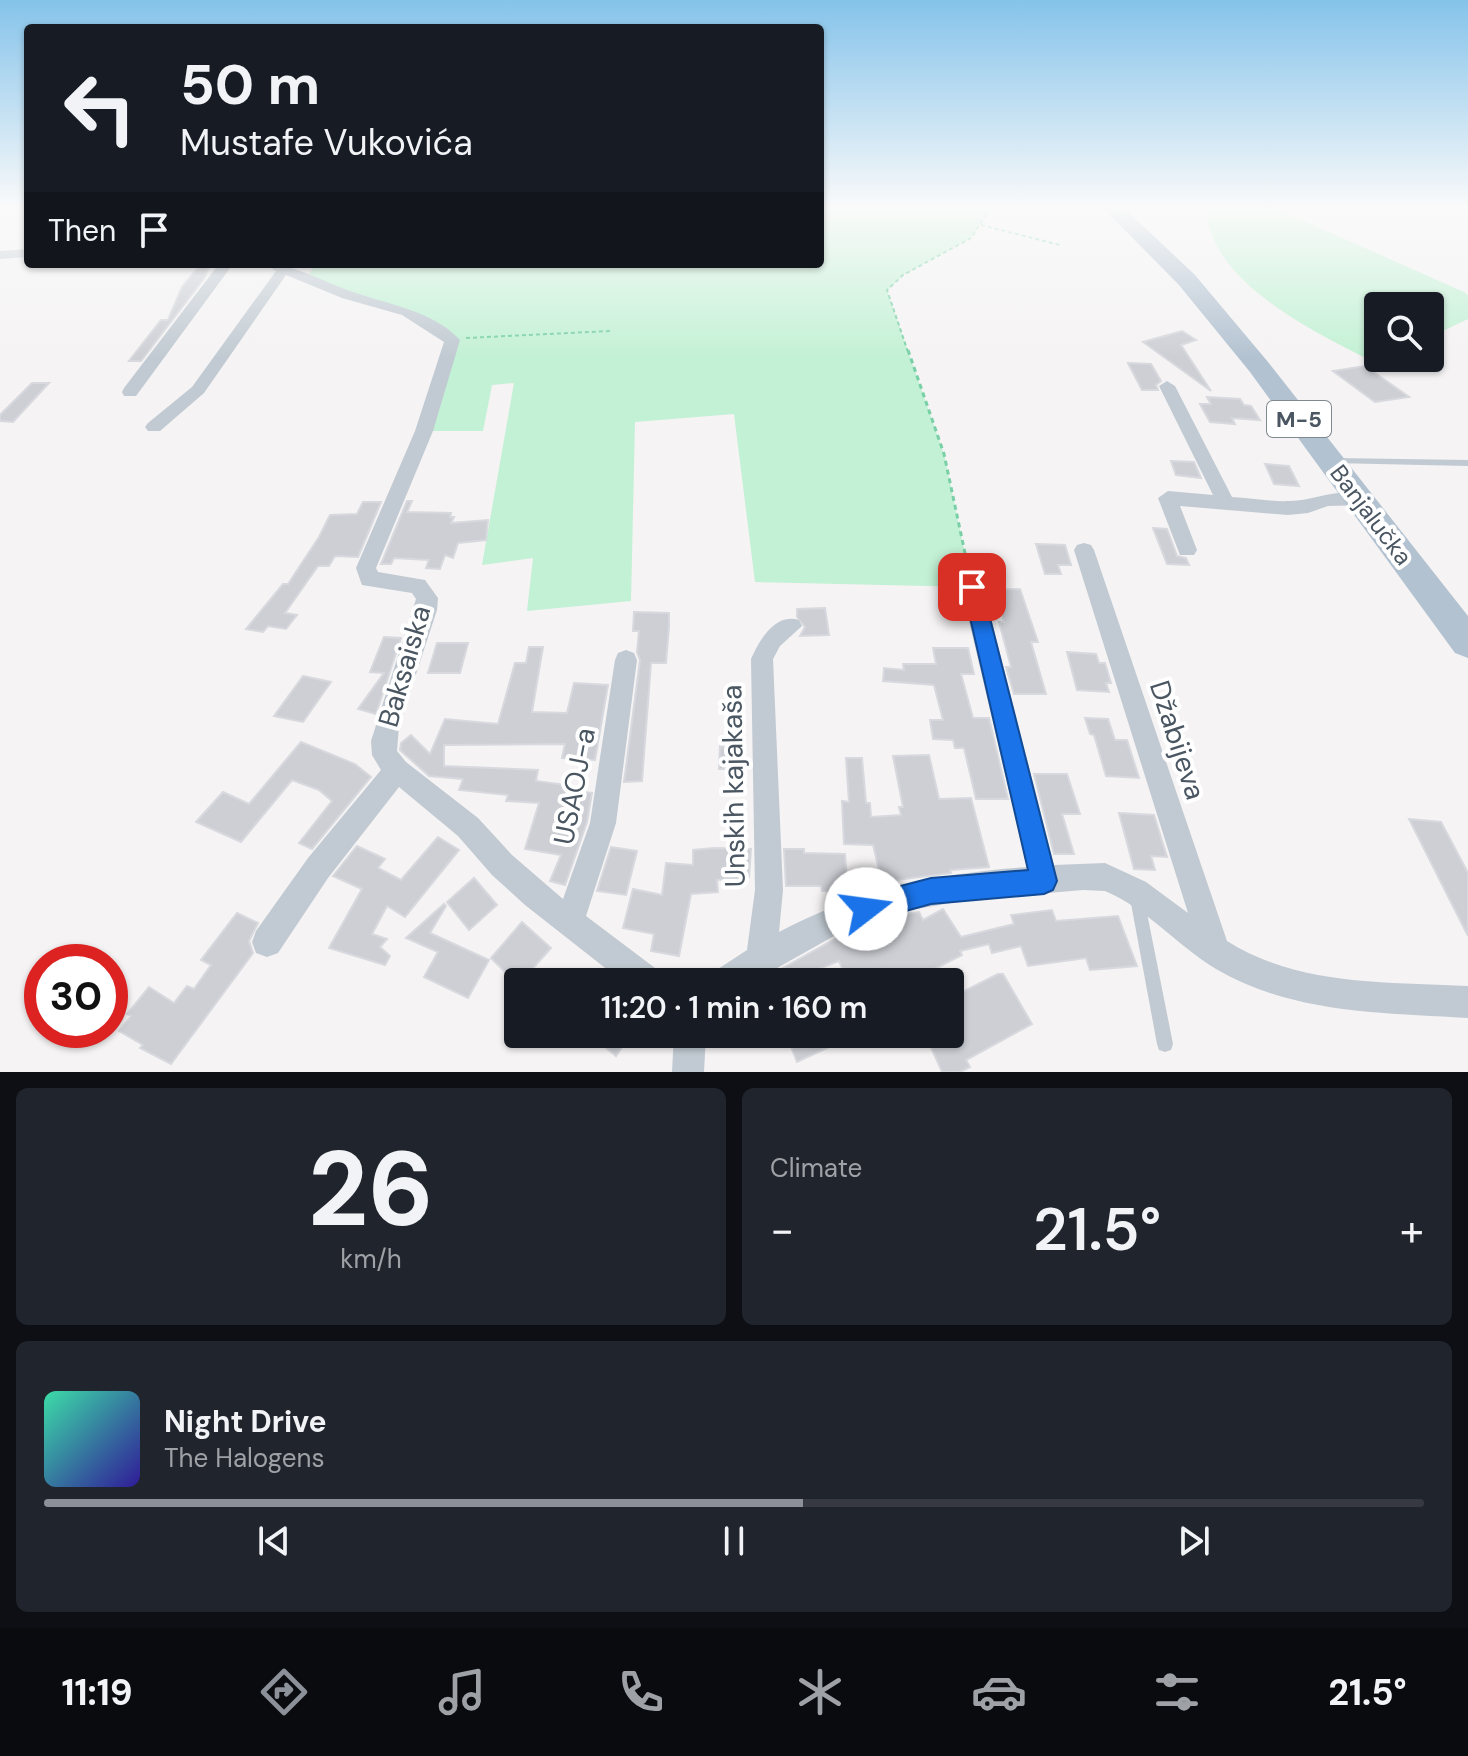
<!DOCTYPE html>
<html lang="en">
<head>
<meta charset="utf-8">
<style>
  :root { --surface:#171b24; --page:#20242c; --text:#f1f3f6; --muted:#9ea1a6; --line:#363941; --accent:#8c9099 }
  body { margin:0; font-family:"DM Sans",sans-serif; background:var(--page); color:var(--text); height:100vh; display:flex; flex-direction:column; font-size:30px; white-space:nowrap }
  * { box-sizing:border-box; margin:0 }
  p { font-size:26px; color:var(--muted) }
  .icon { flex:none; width:44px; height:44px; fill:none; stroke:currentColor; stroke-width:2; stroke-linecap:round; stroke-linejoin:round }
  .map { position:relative; height:1072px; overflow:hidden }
  .details { display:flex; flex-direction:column; gap:16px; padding:16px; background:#0d0f14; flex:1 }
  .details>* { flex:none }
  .banner { position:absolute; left:24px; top:24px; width:800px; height:244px; border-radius:8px; box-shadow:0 2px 6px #0004; background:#171b24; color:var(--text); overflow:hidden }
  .controls { position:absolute; left:1364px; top:292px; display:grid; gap:16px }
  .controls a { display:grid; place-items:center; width:80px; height:80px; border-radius:8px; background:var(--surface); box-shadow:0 2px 6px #0004; font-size:40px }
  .speed { position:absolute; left:24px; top:944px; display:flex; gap:16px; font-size:40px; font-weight:700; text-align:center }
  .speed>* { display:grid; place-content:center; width:104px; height:104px; border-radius:50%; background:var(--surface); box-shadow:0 2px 6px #0004; line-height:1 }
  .speed .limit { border:12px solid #d22; background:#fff; color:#111 }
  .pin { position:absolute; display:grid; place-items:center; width:68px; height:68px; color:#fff; margin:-34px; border-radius:16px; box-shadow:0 4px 12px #0006 }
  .me { position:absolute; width:88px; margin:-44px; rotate:75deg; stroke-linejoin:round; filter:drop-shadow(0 0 6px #0008) }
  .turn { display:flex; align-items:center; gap:28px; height:168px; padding:0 24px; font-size:36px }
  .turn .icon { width:104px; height:104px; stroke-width:2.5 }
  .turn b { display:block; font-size:56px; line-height:68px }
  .then { display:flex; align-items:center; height:76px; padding:0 24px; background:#0003; gap:16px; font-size:30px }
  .big { font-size:60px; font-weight:600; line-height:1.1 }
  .details .widget { flex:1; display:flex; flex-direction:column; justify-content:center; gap:12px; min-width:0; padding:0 28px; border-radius:12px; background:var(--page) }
  .details .dial { align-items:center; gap:0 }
  .dial b { font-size:104px; line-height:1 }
  .song { display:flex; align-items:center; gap:24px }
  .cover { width:96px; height:96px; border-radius:12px; background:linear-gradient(135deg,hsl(160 70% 55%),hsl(250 70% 35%)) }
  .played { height:8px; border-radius:4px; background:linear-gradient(90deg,var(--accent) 55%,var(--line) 55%) }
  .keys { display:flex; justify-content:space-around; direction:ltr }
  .heat { display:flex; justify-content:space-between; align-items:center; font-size:44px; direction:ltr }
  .details .tiles { flex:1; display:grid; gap:16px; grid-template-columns:1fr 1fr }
  .widget:last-child { grid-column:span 2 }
  .trip { position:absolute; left:504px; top:968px; width:460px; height:80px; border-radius:8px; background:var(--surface); box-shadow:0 2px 6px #0004; font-weight:600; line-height:80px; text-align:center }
  .tab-bar { display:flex; height:128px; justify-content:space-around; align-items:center; background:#090b0e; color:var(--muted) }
  .tab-bar .icon { width:56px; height:56px }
  .tab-bar .active { color:var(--accent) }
  .tab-bar b { font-size:36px; color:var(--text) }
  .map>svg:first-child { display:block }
  .green { fill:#c3f1d5 }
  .building { fill:#cdcfd5; stroke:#d7d9de; stroke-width:2 }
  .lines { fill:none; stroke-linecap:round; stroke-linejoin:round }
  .path-far1 { stroke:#7ad0a6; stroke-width:2; stroke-dasharray:4 3; stroke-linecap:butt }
  .path { stroke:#7ad0a6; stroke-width:3; stroke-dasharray:5 4; stroke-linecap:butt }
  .service { fill:#c1cad2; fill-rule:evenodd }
  .minor { fill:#c1cad2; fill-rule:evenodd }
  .primary { fill:#b3c2d1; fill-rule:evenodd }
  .route { fill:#1a73e8; stroke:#114b97; stroke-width:2 }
  .labels { text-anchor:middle; stroke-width:8; stroke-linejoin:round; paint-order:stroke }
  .shield { fill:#fff; stroke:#808990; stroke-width:2 }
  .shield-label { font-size:22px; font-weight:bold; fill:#4a5661 }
  .street-label { font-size:24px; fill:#4a5661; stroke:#fff }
  .near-street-label { font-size:28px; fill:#4a5661; stroke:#fff }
</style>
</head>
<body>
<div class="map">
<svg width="1468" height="1072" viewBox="0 0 1468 1072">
  <rect width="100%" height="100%" fill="#f5f3f3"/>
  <!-- green -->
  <g class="green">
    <polygon points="820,208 991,208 971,238 903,275 887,291 944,454 972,587 755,582 734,414 635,422 631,601 527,611 533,558 482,565 514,383 492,385 483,431 424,431 451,341 407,312 306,280 315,264 820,264"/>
    <path d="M 1206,208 L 1275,208 L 1464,292 L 1468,295 L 1468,319 L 1430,337 L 1430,306 L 1378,306 L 1378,358 L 1386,358 L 1375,363 C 1316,332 1210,284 1206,208 Z"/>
  </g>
  <!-- building -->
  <g class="building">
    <polygon points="201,264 210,264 205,277 141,361 129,361 161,320 168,320 182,287"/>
    <polygon points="1182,331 1196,340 1181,345 1211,391 1143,342"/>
    <polygon points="1128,363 1151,364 1161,381 1156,385 1158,390 1142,390"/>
    <polygon points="1365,366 1409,397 1375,402 1333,371"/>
    <polygon points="32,383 49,383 13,422 0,421 0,415"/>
    <polygon points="1207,397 1240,399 1244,405 1251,406 1260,420 1232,418 1235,424 1210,422 1200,404 1211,404"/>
    <polygon points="1171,461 1194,462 1201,478 1176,475"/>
    <polygon points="1265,464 1289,466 1299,486 1274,484"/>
    <polygon points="407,501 412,501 407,512 451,513 450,517 454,517 451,523 488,520 486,540 458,543 453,558 445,555 440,569 426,568 429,560 394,558 391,564 381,564"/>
    <polygon points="363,502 381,502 358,557 335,556 329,566 318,566 285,613 297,615 286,629 268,626 263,632 246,629 283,584 288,584 319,537 330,515 357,514"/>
    <polygon points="1153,528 1167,529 1177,556 1186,558 1189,565 1167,564"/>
    <polygon points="1036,544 1065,545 1071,565 1058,565 1061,574 1045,574"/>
    <polygon points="1020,589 1038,642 1031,642 1046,694 1014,694 1006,667 1011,667 999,622 1004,622 994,590"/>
    <polygon points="825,608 829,635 800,636 805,627 797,617 797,609"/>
    <polygon points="634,612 669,613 669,627 666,663 651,663 642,781 624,782 640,660 637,652 639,631 633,631"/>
    <polygon points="384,637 401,638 376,714 358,709 384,673 370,672"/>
    <polygon points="437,643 468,643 460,673 428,673"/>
    <polygon points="529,647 543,647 532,712 567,713 574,683 608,685 595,760 562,758 565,744 444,745 444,766 538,770 536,781 574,786 572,791 592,793 587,822 565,885 550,881 561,855 525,849 539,803 506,801 508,795 459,790 463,779 429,776 400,750 401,743 411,735 430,754 445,719 498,724 515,663 526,663"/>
    <polygon points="933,648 968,648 974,674 961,674 973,718 989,718 1008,799 976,799 964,748 955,748 953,740 933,739 930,720 943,720 934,685 883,681 884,668 904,670 903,664 936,664"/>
    <polygon points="1067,652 1096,654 1099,663 1105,663 1111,683 1106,683 1109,692 1077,690"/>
    <polygon points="303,676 331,682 303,722 274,716"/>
    <polygon points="1085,718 1108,719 1115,740 1127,740 1139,778 1106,776 1094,735 1090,734"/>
    <polygon points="301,742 355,764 371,777 312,849 299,843 332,801 319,790 292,780 241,842 196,822 223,792 249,804"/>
    <polygon points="720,746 734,747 733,769 719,769"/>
    <polygon points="929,755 939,799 971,798 989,867 950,870 951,873 882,882 873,845 844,844 842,801 849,802 846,758 862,758 866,803 870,803 871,817 901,815 899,807 903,807 893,756"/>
    <polygon points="1034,774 1067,774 1080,814 1062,814 1074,854 1054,854"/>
    <polygon points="1119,813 1154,815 1167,857 1151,856 1155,870 1134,869"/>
    <polygon points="1409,819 1441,822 1468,873 1468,936"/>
    <polygon points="438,837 459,850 405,917 387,906 372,934 387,939 380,947 390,956 385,965 329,948 362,889 333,876 357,846 385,859 378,868 401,880"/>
    <polygon points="611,847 637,851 626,895 597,891"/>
    <polygon points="714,848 751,849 749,877 717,880 718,892 691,894 679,956 651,951 654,934 623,928 633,889 662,895 666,863 693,865 693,850"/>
    <polygon points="784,849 804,849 804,853 845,854 848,892 822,891 821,886 786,886"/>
    <polygon points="474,878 497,905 469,930 447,902"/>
    <polygon points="444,904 446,906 430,933 489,960 468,998 424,977 438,952 406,938"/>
    <polygon points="943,909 961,937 1014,924 1011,915 1052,910 1056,921 1118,916 1137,966 1090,970 1086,958 1028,966 1021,946 992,953 989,944 960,951 962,955 909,982 848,982 839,961 813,971 818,982 781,982 776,972 835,939 906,914 919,912 923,920"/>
    <polygon points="237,913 258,923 249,941 253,953 171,1064 140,1048 143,1045 119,1031 131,1016 127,1014 149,987 174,1003 187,986 194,989 211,965 201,960"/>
    <polygon points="522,922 551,948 518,985 491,958"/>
    <polygon points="998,974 1003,974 1032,1024 966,1060 970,1067 960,1072 942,1072 925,1034 950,1034 950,998"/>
    <polygon points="589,1034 631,1034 616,1056"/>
    <polygon points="786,1034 857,1034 797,1062"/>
  </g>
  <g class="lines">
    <!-- path-far1 -->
    <g class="path-far1">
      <polyline points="981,225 1060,245"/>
      <polyline points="466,338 610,331"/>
      <polyline points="908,352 887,290 903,275 971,238 991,208"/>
    </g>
    <!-- path -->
    <polyline class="path" points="908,350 944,454 969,572"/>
    <!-- service -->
    <g class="service">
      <polygon points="1336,458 1468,460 1468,466 1333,463 1331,461 1333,459"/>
      <polygon points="1137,891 1142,893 1144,898 1173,1044 1171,1050 1165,1052 1159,1050 1157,1044 1130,898 1132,893"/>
    </g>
    <!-- minor -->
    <g class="minor">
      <polygon points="28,249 28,257 0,259 0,251"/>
      <polygon points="219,264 233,264 136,396 124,396 122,392 124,388"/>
      <path d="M 264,264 C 296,264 323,282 353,292 C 389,305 432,310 460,340 L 433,431 L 376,568 L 378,572 L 425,580 L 438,598 L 437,610 L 399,726 L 397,751 L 406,762 L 478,818 L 512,855 L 563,899 L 590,823 L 615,660 L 618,653 L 626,650 L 634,653 L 637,660 L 616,823 L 586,916 L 659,971 L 663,982 L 623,982 L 525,905 L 492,875 L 458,836 L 399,787 L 328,878 L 278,953 L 267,957 L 256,953 L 252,942 L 256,931 L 308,858 L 381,770 L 372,755 L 371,741 L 416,599 L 412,593 L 362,585 L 356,568 L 415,431 L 444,342 L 402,315 L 342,298 L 286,275 L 204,393 L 160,431 L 148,431 L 145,427 L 148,423 L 192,387 L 276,271 Z"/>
      <path d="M 1167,381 L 1175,386 L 1232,497 C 1251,498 1271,502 1290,501 C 1317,500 1337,487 1366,495 L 1369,500 L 1366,505 L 1328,506 L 1308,513 L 1288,515 L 1180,506 L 1197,550 L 1194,555 L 1180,555 L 1158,498 L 1168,491 L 1213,495 L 1159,386 Z"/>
      <path d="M 1084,543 L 1091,545 L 1094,550 L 1227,941 C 1298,986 1387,982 1468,986 L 1468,1018 C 1382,1013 1293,1014 1216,969 C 1178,946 1146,908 1105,891 L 1083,890 L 968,900 L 905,911 L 834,936 L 752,982 L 711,982 L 715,971 L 747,950 L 755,890 L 751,659 C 759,641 775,612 799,620 L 802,626 L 780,646 L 773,659 L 783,890 L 779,932 C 857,890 938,873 1027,867 L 961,587 L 964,581 L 980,581 L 983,587 L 1054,865 L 1105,863 L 1146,882 L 1188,913 L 1074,550 L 1077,545 Z"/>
      <polygon points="674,1034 706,1034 704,1072 672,1072"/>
    </g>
    <!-- primary -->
    <polygon class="primary" points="1103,208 1124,208 1195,275 1268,362 1468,616 1468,658 1455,653 1250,372 1179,285"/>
  </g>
  <!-- sky -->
  <linearGradient id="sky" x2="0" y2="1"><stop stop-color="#85c3ea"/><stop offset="0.58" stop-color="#fafafa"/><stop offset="1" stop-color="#fafafa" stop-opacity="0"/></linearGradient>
  <rect width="1468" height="358" fill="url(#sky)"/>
  <!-- route -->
  <polygon class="route" points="972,580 979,582 982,587 1057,881 1053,890 1044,894 931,904 866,922 856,918 853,909 856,899 866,895 931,878 1028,870 963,587 965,582"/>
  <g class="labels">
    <!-- shield labels -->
    <rect class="shield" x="1267" y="401" width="64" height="36" rx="6"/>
    <g class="shield-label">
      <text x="1299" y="427">M-5</text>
    </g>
    <!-- street labels -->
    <g class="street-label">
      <text transform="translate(1371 515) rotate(53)" y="8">Banjalučka</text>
    </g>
    <!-- near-street labels -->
    <g class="near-street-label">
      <text transform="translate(404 666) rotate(-74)" y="10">Baksaiska</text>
      <text transform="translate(1178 740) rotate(72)" y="10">Džabijeva</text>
      <text transform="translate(574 786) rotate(-79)" y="10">USAOJ-a</text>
      <text transform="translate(733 786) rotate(-91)" y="10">Unskih kajakaša</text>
    </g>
  </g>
</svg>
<div class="controls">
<a><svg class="icon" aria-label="search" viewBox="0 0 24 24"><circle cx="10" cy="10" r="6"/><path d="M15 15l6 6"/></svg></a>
</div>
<div class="speed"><div class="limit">30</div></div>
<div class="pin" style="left:972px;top:587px;background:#d93025"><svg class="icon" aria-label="arrive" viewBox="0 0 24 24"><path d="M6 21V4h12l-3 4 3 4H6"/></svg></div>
<svg class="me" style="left:866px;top:909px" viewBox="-20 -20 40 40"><circle r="19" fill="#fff"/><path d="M0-13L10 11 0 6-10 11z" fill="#1a73e8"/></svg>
<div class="trip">11:20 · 1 min · 160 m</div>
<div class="banner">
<div class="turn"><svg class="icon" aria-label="left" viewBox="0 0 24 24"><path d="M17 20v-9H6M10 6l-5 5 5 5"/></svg><div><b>50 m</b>Mustafe Vukovića</div></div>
<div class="then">Then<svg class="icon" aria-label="arrive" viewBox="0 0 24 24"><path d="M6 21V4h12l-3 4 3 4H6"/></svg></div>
</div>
</div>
<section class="details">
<div class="tiles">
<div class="widget dial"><b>26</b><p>km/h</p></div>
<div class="widget"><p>Climate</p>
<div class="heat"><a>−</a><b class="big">21.5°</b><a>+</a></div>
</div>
<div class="widget">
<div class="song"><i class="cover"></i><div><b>Night Drive</b><p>The Halogens</p></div></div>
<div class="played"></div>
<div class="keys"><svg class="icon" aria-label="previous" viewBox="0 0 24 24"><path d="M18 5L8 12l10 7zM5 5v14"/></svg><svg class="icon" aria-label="pause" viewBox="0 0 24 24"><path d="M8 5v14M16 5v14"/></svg><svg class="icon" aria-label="next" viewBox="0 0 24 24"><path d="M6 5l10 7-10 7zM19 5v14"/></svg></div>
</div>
</div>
</section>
<nav class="tab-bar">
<b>11:19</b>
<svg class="icon active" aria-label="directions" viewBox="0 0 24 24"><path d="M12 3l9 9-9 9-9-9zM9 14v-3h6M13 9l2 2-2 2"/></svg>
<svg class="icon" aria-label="music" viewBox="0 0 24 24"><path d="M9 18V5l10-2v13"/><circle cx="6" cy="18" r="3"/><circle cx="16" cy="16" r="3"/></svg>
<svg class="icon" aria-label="phone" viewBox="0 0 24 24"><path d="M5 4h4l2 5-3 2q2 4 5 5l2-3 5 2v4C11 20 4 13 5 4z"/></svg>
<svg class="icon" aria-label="climate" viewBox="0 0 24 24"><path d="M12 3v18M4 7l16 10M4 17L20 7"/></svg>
<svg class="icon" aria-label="car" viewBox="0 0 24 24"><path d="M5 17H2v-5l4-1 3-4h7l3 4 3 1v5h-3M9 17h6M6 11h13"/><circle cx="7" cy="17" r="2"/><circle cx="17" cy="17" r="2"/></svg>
<svg class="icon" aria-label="filters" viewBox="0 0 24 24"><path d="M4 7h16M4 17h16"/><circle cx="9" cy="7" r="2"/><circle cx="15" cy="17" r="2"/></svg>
<b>21.5°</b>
</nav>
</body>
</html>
